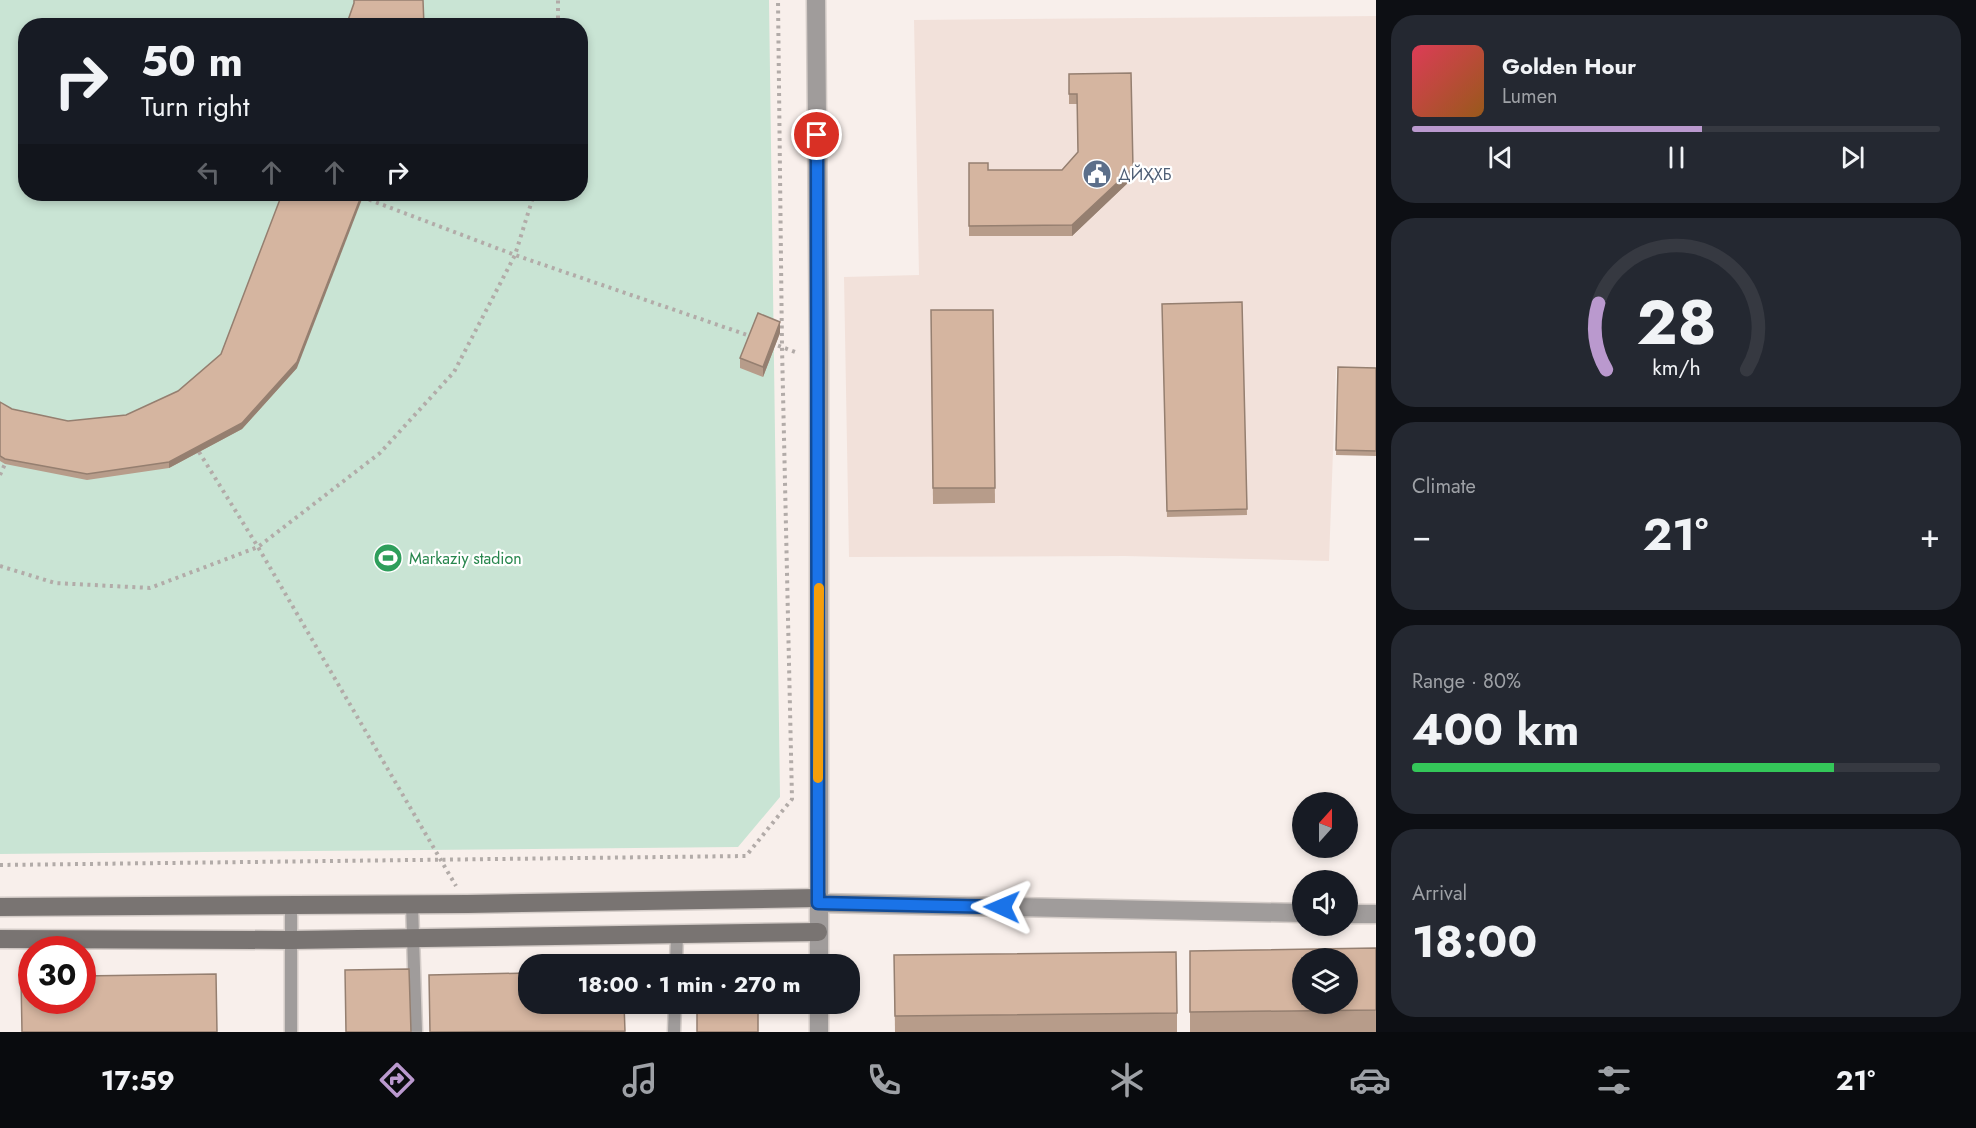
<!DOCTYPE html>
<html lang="en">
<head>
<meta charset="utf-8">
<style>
  :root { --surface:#171b24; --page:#242831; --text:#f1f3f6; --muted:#9ea1a6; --line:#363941; --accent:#ba99ce }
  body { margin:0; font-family:Jost,sans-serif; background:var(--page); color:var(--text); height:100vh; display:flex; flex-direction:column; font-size:22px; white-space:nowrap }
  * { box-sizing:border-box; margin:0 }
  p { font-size:20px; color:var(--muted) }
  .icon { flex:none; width:33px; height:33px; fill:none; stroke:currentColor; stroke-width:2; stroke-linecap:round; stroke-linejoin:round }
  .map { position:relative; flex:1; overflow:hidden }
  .sheet { display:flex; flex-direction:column; gap:15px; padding:15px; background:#0d0f14; width:600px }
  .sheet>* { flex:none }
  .banner { position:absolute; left:18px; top:18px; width:570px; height:183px; border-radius:24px; box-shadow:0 3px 9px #0003; background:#171b24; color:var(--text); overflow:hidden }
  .needle { width:39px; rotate:21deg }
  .tools { position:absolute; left:1292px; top:792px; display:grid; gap:12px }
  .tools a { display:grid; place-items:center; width:66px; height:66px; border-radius:50%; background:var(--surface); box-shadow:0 3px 9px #0003; font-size:30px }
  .speed { position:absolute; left:18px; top:936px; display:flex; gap:12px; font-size:30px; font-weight:700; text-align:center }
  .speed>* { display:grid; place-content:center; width:78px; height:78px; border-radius:50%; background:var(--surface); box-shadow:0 3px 9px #0003; line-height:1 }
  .speed .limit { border:9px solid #d22; background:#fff; color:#111 }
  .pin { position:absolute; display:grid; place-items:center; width:51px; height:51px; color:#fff; margin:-26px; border:3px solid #fff; border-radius:50%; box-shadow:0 2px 6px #0007 }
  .me { position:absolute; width:66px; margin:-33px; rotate:271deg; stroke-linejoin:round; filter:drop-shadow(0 0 4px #0008) }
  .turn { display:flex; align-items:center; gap:21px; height:126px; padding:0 24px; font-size:27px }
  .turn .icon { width:78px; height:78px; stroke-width:2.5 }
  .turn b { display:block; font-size:42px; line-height:51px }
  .lanes { display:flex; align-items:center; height:57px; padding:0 24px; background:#0003; justify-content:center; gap:30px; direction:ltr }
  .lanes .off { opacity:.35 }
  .big { font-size:45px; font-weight:700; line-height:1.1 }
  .sheet .tile { flex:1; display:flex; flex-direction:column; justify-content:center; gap:9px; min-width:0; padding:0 21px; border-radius:24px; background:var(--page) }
  .sheet .dial { align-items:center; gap:0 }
  .dial svg { height:156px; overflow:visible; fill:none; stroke:var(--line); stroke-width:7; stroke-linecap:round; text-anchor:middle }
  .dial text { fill:var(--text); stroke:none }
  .song { display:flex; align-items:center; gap:18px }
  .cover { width:72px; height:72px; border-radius:9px; background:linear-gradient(135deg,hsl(350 70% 55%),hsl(30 70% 35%)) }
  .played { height:6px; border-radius:3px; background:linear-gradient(90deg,var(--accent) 55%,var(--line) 55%) }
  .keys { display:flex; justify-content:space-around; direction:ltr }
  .heat { display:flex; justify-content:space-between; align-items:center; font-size:33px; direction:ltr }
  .charge { height:9px; border-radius:4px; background:linear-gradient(90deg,#34c759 80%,var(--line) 0) }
  .trip { position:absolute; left:518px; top:954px; width:342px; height:60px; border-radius:24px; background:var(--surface); box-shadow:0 3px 9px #0003; font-weight:700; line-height:60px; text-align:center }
  .tabs { display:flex; height:96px; justify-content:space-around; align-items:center; background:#090b0e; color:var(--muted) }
  .tabs .icon { width:42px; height:42px }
  .tabs .on { color:var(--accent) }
  .tabs b { font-size:27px; color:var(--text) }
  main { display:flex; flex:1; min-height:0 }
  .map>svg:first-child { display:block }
  .built { fill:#f2e1da }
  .green { fill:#c9e4d4; fill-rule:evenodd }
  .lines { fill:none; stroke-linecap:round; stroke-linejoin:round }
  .lane-casing { stroke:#d4ccc8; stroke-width:15 }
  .street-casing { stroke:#d4ccc8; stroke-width:21 }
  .secondary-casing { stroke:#d4ccc8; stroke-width:21 }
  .path { stroke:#b2aba8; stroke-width:4; stroke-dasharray:3 4.5; stroke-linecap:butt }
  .lane { stroke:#a09c9b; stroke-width:12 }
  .street { stroke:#a09c9b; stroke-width:18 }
  .secondary { stroke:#797472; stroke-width:18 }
  .wall { fill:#b79c8a }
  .shaded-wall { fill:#957f70 }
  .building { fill:#d5b5a0; stroke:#957f70; stroke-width:1.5; fill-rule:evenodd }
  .route-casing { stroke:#114b97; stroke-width:15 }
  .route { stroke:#1a73e8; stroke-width:10 }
  .slow { stroke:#f59e0b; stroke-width:10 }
  .labels { text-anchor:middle; stroke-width:4.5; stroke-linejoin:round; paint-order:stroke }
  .service-label { font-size:16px; fill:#4e5e75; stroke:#fff; text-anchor:start }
  .leisure-label { font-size:16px; fill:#27864d; stroke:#fff; text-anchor:start }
</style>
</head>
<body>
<main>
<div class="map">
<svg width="1376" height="1032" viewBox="0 0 1376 1032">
  <rect width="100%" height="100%" fill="#f8efeb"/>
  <!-- built -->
  <polygon class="built" points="1376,16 1376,370 1336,369 1329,561 1125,556 849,557 844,277 919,275 914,20"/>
  <!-- green -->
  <path class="green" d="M 0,0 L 769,0 L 780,797 L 738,847 L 0,854 ZM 26,26 L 580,26 L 580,194 L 26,194 Z"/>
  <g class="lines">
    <!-- lane casing -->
    <g class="lane-casing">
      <g id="lane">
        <polyline points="412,904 416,1032"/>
        <polyline points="676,964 677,935"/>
        <polyline points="291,1032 291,905"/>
        <polyline points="674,1032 675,1004"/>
      </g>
    </g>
    <!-- street casing -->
    <g class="street-casing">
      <g id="street">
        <polyline points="816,0 819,360 819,964"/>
        <polyline points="818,903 1302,913"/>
        <polyline points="1347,914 1376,914"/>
        <polyline points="819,1004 819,1032"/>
      </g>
    </g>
    <!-- secondary casing -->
    <g class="secondary-casing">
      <g id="secondary">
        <polyline points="0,907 467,904 818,898"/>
        <polyline points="0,939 291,940 818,932"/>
      </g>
    </g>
    <!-- path -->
    <g class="path">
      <polyline points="558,26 558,0"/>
      <polyline points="362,197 515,255 753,337"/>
      <polyline points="771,343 798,353"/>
      <polyline points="199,452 258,547 456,886"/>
      <polyline points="0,475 5,464"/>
      <polyline points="0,566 55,583 150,588 258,547 380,453 454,372 515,255 534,194"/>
      <polyline points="0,865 746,856 792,799 782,347 778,0"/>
    </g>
    <!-- lane -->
    <use href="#lane" class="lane"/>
    <!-- street -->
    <use href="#street" class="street"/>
    <!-- secondary -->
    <use href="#secondary" class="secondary"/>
  </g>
  <!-- wall -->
  <g class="wall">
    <polygon points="1069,74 1133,178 1072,236 969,236 969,163 988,170 1062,170 1078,152 1077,104 1069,104"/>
    <polygon points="1242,302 1247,515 1167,517 1162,304"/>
    <polygon points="931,310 993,310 995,503 933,504"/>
    <polygon points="780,333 763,377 740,368 740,358"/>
    <polygon points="1338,367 1376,368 1376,456 1336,455"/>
    <polygon points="297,368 242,429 169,468 87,480 5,464 0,461 0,402 12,409 68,421 126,415"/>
    <polygon points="1376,948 1376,1032 1190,1032 1190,951"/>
    <polygon points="894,955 1177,1013 1177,1032 895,1032"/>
    <polygon points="429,975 624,1004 625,1032 430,1032"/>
  </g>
  <!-- shaded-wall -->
  <g class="shaded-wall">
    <polygon points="1133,168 1133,178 1072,236 1072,225"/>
    <polygon points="362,194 364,194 297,368 242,429 169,468 169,462"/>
    <polygon points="780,322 780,333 763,377 763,367"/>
  </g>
  <!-- building -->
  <g class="building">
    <polygon points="354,0 423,0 424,26 346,26 354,3"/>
    <polygon points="1131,73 1133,168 1072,225 969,226 969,163 988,163 988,170 1062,170 1078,152 1077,94 1069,94 1069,74"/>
    <polygon points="282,194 362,194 297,362 242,423 169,462 87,474 5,459 0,456 0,402 12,409 68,421 126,415 178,391 221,354"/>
    <polygon points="1242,302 1247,509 1167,511 1162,304"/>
    <polygon points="931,310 993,310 995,488 933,488"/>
    <polygon points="758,313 780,322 763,367 740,358"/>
    <polygon points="1338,367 1376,368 1376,451 1336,450"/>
    <path d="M 1376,948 L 1376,1010 L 1190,1012 L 1190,951 ZM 1302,958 L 1347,958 L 1347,1004 L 1302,1004 Z"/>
    <polygon points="1176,952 1177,1013 895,1016 894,955"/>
    <polygon points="409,969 411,1032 346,1032 345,970"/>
    <polygon points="528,973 528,1004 624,1004 625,1031 430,1032 429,975"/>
    <polygon points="216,974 217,1032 22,1032 21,977 32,977 32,1000 82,1000 82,976"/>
    <rect x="697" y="1004" width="61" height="28"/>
  </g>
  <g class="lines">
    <!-- route casing -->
    <g class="route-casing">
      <polyline id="route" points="817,135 818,903 1002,907"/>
    </g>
    <!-- route -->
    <use href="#route" class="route"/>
    <!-- slow -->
    <polyline class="slow" points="818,778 819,588"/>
  </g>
  <!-- icons -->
  <defs>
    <g id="civic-disc" transform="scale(1.5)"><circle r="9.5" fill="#5c6f8a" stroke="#fff"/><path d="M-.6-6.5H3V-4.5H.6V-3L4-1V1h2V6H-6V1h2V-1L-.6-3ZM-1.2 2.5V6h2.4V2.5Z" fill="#fff"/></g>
    <g id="stadium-disc" transform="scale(1.5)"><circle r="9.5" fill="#2e9e5b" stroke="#fff"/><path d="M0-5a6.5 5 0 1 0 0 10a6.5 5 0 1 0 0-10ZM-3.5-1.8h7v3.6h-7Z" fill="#fff"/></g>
  </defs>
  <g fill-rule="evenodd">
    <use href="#civic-disc" x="1097" y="174"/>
    <use href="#stadium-disc" x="388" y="558"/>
  </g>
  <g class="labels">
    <!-- service labels -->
    <g class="service-label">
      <text x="1118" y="180">ДЙҲХБ</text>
    </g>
    <!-- leisure labels -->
    <g class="leisure-label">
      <text x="409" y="564">Markaziy stadion</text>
    </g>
  </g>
</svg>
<div class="tools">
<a><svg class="needle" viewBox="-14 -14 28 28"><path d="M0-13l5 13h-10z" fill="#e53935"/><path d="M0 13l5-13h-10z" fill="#9ea1a6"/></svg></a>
<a><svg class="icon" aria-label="sound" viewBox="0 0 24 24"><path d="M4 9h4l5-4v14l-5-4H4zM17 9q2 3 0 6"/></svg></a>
<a><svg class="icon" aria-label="layers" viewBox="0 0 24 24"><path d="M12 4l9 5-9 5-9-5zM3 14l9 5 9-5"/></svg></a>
</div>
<div class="speed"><div class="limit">30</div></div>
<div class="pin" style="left:817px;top:135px;background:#d93025"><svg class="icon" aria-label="arrive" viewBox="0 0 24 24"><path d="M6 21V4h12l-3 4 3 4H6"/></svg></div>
<svg class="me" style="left:1002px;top:907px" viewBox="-20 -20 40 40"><path d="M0-17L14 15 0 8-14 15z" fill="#1a73e8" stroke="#fff" stroke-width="4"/></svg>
<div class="trip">18:00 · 1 min · 270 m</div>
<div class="banner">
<div class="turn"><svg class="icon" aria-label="right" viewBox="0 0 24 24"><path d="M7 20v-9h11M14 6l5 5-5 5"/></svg><div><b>50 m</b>Turn right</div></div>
<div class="lanes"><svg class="icon off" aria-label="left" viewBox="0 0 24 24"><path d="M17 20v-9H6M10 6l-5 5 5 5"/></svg><svg class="icon off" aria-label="ahead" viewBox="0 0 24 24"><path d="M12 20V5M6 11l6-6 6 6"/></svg><svg class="icon off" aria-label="ahead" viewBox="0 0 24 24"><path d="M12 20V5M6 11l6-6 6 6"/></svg><svg class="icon" aria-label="right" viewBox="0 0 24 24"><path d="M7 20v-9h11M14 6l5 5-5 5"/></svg></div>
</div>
</div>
<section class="sheet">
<div class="tile">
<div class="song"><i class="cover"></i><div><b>Golden Hour</b><p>Lumen</p></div></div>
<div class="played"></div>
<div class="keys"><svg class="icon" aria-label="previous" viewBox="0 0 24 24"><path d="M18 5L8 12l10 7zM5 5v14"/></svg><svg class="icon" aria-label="pause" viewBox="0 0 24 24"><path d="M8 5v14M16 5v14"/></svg><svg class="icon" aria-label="next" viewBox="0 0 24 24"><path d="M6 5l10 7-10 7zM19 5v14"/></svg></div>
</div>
<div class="tile dial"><svg viewBox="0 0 100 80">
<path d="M14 69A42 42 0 1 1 86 69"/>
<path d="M14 69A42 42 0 0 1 10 35" stroke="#ba99ce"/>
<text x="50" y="56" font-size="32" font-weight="700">28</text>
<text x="50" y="72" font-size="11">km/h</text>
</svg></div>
<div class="tile"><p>Climate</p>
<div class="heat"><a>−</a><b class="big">21°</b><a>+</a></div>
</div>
<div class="tile"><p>Range · 80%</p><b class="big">400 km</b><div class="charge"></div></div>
<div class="tile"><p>Arrival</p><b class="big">18:00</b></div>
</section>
</main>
<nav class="tabs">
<b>17:59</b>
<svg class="icon on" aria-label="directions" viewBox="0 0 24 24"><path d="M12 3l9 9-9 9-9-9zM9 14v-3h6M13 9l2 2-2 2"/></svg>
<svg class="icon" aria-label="music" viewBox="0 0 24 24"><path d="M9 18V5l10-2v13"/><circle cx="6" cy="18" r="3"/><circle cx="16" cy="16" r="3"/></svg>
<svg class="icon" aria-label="phone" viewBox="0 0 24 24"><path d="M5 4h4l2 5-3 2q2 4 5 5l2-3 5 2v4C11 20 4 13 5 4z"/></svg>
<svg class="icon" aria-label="climate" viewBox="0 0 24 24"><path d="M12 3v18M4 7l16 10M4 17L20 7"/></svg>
<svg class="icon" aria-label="car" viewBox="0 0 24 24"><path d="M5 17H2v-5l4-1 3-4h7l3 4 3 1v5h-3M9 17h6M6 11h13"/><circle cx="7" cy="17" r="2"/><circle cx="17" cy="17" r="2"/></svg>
<svg class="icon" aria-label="filters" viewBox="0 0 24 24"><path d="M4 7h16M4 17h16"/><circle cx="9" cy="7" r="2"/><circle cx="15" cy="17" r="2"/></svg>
<b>21°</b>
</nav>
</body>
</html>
